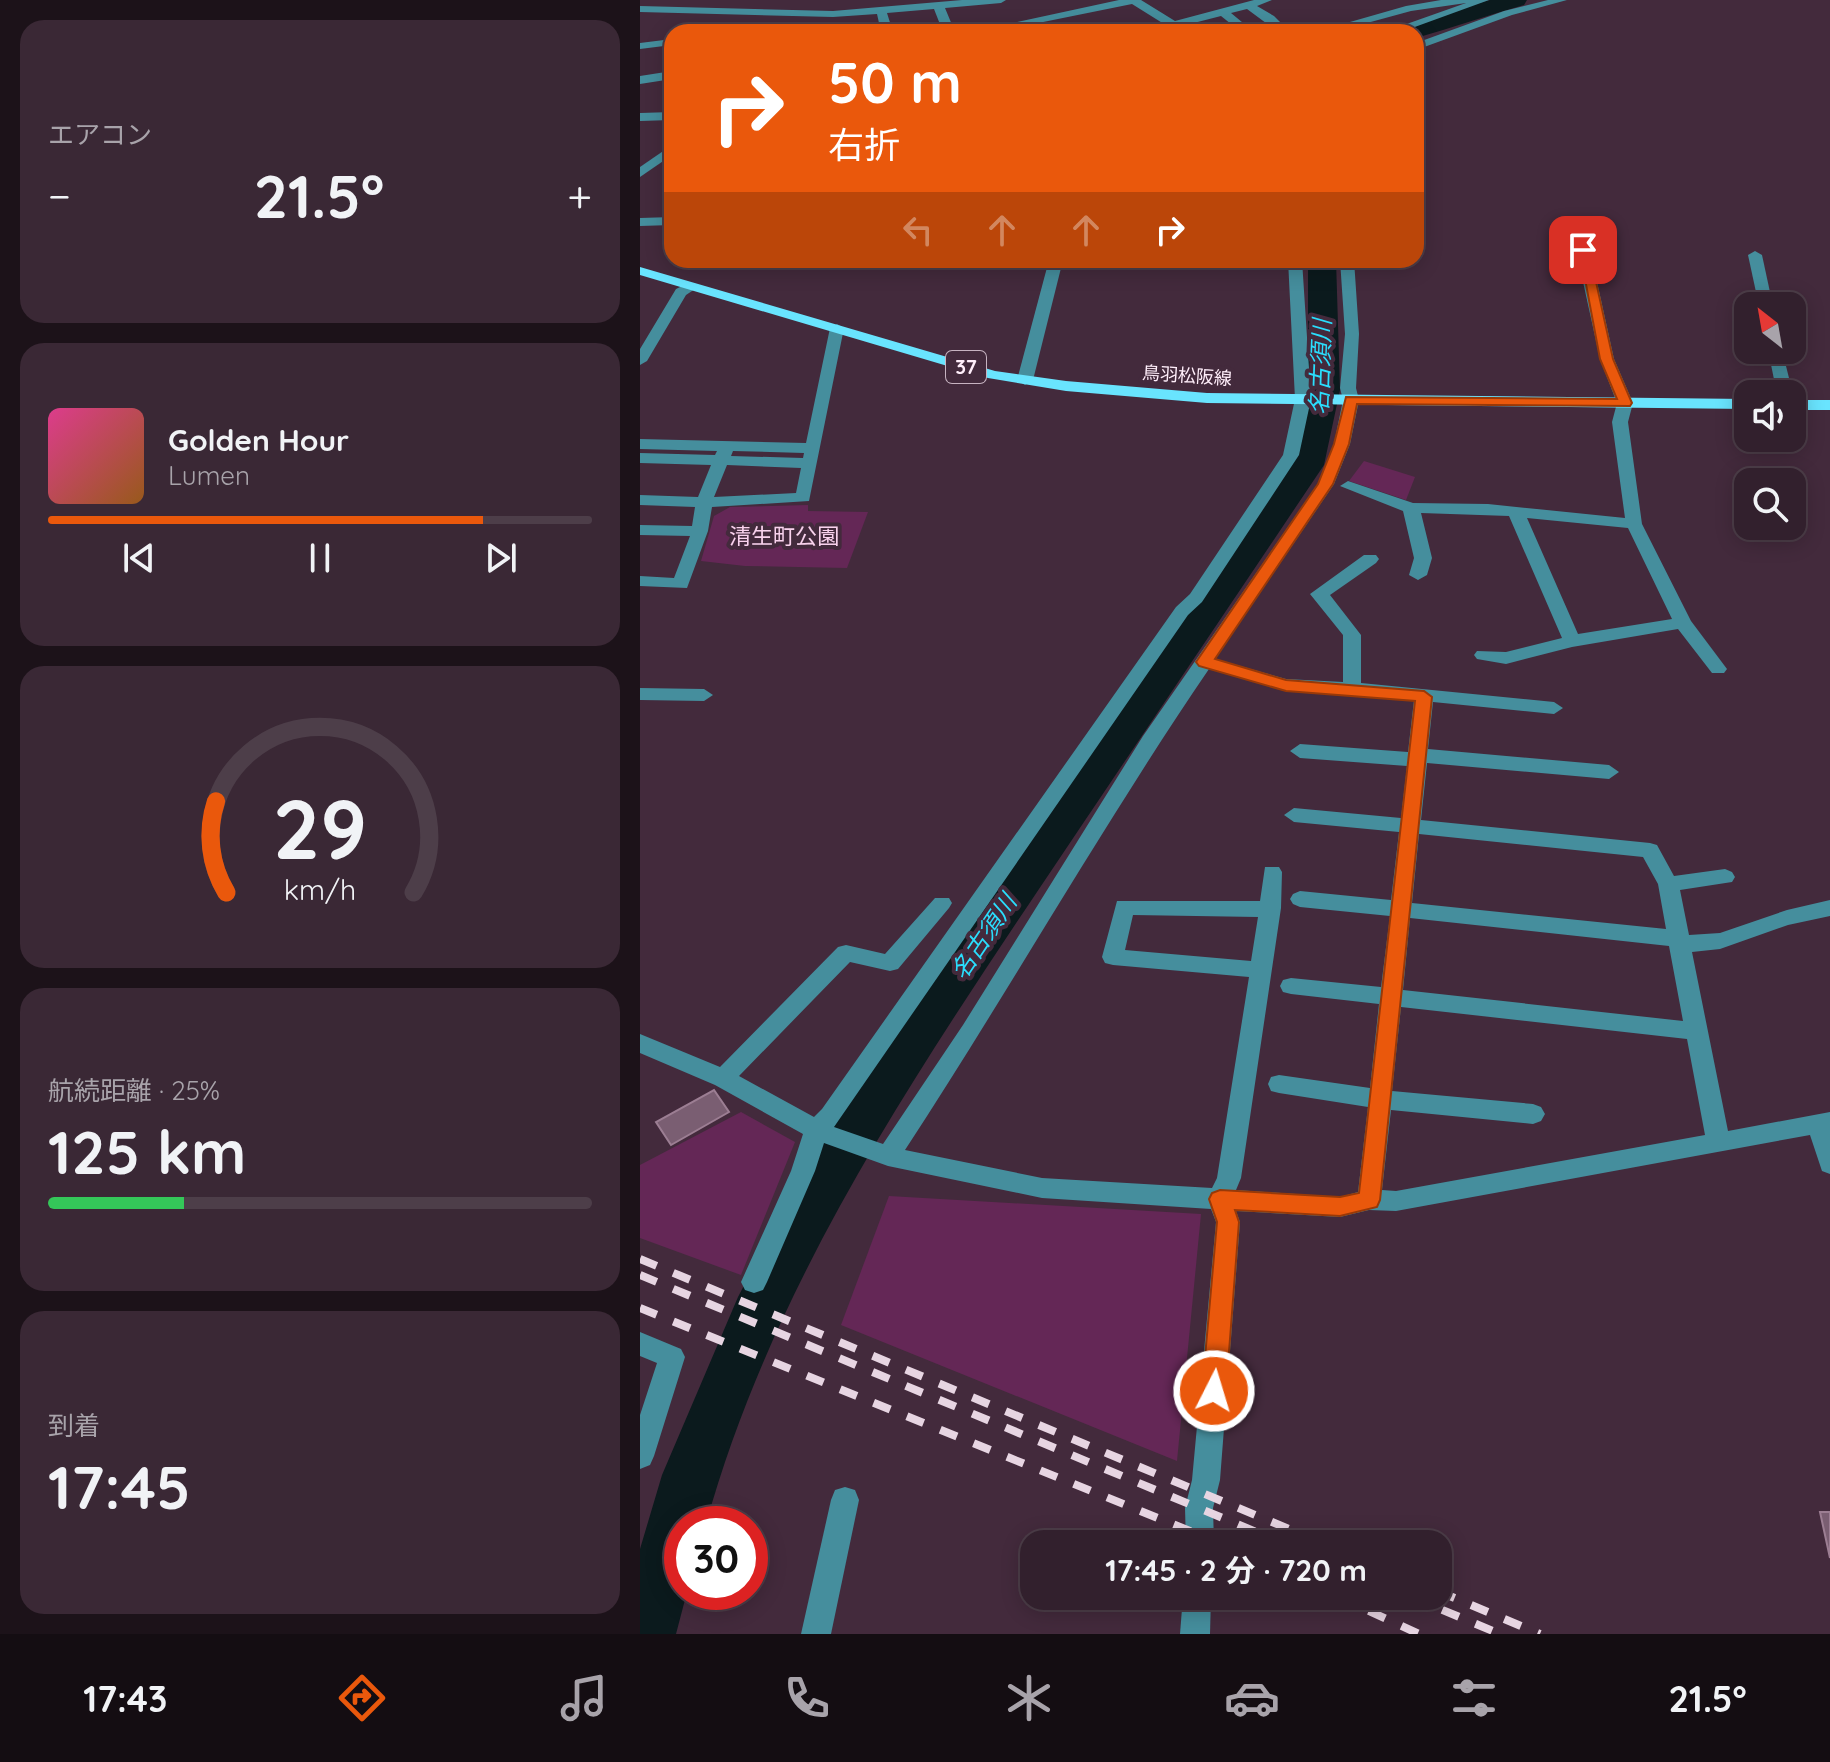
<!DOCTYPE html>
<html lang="ja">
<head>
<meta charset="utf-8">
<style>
  :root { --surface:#32202d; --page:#3a2835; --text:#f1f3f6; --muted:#a8a3aa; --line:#4d3e49; --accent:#ea580c }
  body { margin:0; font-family:Quicksand,"Noto Sans JP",sans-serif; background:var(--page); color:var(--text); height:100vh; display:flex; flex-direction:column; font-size:30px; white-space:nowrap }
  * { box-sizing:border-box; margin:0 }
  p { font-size:26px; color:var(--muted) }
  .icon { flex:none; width:44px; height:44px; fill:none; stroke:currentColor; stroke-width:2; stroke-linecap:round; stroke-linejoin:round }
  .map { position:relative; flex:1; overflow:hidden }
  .details { display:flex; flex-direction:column; gap:20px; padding:20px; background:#1c1219; width:640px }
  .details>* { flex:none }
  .banner { position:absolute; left:24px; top:24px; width:760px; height:244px; border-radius:24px; box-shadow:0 4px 20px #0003,0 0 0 2px var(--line); background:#ea580c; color:#fff; overflow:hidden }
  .needle { width:52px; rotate:329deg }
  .buttons { position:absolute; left:1094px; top:292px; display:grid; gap:16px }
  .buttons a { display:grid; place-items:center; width:72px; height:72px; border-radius:16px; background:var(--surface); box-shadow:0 4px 20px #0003,0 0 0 2px var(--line); font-size:40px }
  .speed { position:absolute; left:24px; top:1506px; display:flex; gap:16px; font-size:40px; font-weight:700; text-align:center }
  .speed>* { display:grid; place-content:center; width:104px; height:104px; border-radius:50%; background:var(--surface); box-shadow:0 4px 20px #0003,0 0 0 2px var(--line); line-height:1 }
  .speed .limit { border:12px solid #d22; background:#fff; color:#111 }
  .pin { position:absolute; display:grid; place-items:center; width:68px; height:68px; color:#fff; margin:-34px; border-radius:16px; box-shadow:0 4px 12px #0006 }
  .me { position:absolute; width:88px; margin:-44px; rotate:5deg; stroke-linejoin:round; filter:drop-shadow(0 0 6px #0008) }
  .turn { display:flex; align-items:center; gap:28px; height:168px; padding:0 32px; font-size:36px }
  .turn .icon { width:104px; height:104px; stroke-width:2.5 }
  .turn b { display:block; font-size:56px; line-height:68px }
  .lanes { display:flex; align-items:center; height:76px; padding:0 32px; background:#0003; justify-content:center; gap:40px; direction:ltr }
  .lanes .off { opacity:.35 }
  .big { font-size:60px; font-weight:700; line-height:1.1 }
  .details .card { flex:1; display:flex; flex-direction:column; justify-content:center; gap:12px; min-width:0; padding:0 28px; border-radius:24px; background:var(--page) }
  .details .dial { align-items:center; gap:0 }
  .dial svg { height:208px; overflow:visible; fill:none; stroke:var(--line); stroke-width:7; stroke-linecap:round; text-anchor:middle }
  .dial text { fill:var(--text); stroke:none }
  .song { display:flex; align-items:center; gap:24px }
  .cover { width:96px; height:96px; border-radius:12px; background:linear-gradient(135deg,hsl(330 70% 55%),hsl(30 70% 35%)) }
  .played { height:8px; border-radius:4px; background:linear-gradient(90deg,var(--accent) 80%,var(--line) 80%) }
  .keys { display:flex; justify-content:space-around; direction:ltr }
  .heat { display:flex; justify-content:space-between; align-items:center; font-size:44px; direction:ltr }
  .charge { height:12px; border-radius:6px; background:linear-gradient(90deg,#34c759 25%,var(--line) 0) }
  .trip { position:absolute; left:380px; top:1530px; width:432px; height:80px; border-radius:24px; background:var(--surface); box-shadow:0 4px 20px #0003,0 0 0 2px var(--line); font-weight:700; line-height:80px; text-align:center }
  .tab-bar { display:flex; height:128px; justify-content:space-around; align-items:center; background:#140d12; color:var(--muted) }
  .tab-bar .icon { width:56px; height:56px }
  .tab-bar .active { color:var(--accent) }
  .tab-bar b { font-size:36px; color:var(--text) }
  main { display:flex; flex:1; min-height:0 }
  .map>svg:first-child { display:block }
  .green { fill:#642756 }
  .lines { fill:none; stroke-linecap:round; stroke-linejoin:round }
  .river { fill:#0b1a1d; fill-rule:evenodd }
  .building { fill:#7a5e72; stroke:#9c7e93; stroke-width:2 }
  .minor { fill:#458e9d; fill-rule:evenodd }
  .major { fill:#69e4fe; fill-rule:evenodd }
  .rail { stroke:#e7d5e2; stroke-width:8; stroke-dasharray:18 18; stroke-linecap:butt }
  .route { fill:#ea580c; stroke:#983908; stroke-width:2 }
  .labels { text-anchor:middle; stroke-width:8; stroke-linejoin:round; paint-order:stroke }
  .far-street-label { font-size:18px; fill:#ffeefa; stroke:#432a3c }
  .shield { fill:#432a3c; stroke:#c7b3c1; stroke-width:2 }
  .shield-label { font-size:20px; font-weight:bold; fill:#ffeefa }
  .park-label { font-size:22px; fill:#f9d2ed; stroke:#432a3c }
  .water-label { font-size:24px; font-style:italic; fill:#2adefd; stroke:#432a3c }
</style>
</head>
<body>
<main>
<section class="details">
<div class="card"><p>エアコン</p>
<div class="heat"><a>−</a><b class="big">21.5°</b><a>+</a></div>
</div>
<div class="card">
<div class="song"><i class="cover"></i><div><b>Golden Hour</b><p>Lumen</p></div></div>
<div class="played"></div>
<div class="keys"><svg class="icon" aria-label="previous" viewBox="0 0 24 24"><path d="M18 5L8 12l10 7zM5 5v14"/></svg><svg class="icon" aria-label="pause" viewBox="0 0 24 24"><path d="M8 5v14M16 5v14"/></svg><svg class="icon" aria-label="next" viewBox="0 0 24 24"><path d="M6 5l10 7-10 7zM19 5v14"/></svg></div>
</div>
<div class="card dial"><svg viewBox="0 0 100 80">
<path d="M14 69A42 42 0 1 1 86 69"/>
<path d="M14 69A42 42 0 0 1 10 34" stroke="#ea580c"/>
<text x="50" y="56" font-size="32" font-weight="700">29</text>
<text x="50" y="72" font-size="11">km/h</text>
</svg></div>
<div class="card"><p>航続距離 · 25%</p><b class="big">125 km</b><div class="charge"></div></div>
<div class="card"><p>到着</p><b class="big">17:45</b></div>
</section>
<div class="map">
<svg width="1190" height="1634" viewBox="0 0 1190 1634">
  <rect width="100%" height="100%" fill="#432a3c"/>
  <!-- green -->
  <g class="green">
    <polygon points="724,461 775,477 766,500 709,481"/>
    <polygon points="168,505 168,511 228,512 207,568 105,566 61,561 74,516 90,507"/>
    <polygon points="101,1112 155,1142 101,1275 0,1238 0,1165"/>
    <polygon points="249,1196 561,1214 537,1461 201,1325"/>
  </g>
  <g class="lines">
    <!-- river -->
    <g class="river">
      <path d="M 850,0 L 887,0 L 884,5 C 848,15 812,28 776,38 L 776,32 L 761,32 L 791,16 Z"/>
      <path d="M 668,260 L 696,260 L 700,390 L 684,465 C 590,605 495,746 401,886 C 267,1086 131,1290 66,1524 L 42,1524 L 42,1592 L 47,1592 L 36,1634 L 0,1634 L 0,1549 L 22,1475 L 98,1297 L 161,1176 L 322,933 L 650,465 L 668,390 Z"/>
    </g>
  </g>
  <!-- building -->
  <g class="building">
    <polygon points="74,1090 89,1112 31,1145 16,1122"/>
    <polygon points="1180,1512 1190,1512 1190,1558"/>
  </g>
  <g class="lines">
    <!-- minor -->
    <g class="minor">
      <polygon points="322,0 366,0 361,3 305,8 315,32 303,32 294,9 247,13 253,32 241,32 237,14 193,17 0,12 0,6 193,11"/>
      <polygon points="479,0 501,0 535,21 614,0 632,0 617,6 634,16 650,32 638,32 607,9 591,13 614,32 601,32 581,16 542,26 545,32 532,29 501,32 524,24 492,4 354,32 331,32"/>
      <polygon points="801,0 849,0 761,32 744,32 826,3 771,11 694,32 675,32 766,6"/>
      <polygon points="908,0 927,0 872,15 776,50 776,43 864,11"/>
      <polygon points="157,28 178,32 152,32"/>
      <polygon points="32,39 32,45 0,49 0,43"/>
      <polygon points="32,71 32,79 0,84 0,76"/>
      <polygon points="32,112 32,120 0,121 0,113"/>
      <polygon points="32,145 32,155 0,177 0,167"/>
      <polygon points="32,217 32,225 0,226 0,218"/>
      <path d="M 938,247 L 950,250 L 974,359 L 993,403 L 988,422 L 1002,524 L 1051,621 L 1087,669 L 1084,673 L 1072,673 L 1038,629 L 932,647 L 866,664 L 837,659 L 834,655 L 837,651 L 866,652 L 922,638 L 869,516 L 781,513 L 792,558 L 787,575 L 778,580 L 769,575 L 774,558 L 763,511 L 700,486 L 708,481 L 773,503 L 848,504 L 985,518 L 972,422 L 977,403 L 960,359 L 936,250 ZM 887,518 L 988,528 L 1032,619 L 938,634 Z"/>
      <polygon points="1115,251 1122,255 1133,306 1119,306 1108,255"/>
      <polygon points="409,260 423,260 393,380 385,385 377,380"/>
      <path d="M 648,260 L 662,260 L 671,399 L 659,455 L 562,602 L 548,615 L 194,1127 L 243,1144 L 323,1025 L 503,736 L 678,484 L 694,444 L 703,400 L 700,388 L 705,334 L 700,260 L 714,260 L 719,334 L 716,388 L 719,400 L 710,444 L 694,484 L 575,659 L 646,679 L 703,682 L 703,635 L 670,594 L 724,555 L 736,555 L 739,559 L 736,563 L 690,595 L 721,635 L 721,683 L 914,702 L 923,708 L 914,714 L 793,702 L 788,749 L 969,765 L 979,772 L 969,779 L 787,763 L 781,820 L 1010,843 L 1017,845 L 1034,876 L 1085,869 L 1092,872 L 1095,877 L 1092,882 L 1040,890 L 1049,935 L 1080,933 L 1147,910 L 1190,900 L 1190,916 L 1148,925 L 1080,949 L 1052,952 L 1088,1131 L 1190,1112 L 1190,1174 L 1182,1171 L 1170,1135 L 756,1211 L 729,1210 L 700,1217 L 596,1211 L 600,1222 L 580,1480 L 573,1508 L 574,1544 L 546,1544 L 545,1508 L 552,1480 L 576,1222 L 571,1209 L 402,1198 L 248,1166 L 184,1143 L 175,1171 L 127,1282 L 123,1290 L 114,1293 L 105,1290 L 101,1282 L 151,1171 L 163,1134 L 75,1085 L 0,1053 L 0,1034 L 80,1067 L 198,947 L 206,945 L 245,954 L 295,898 L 309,898 L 312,903 L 309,908 L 258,969 L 250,971 L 210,962 L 99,1076 L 174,1117 L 182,1109 L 536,607 L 550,594 L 643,455 L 655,399 ZM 569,669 L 646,691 L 774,700 L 768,752 L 660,744 L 650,751 L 660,758 L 767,766 L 761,818 L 654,808 L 644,815 L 654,822 L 759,832 L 751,900 L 660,891 L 653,894 L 650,899 L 653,904 L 660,907 L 750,916 L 741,987 L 651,978 L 643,980 L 640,986 L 643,992 L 651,994 L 739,1004 L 730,1088 L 639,1075 L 631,1077 L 628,1084 L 631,1091 L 639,1093 L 728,1107 L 718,1192 L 700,1197 L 596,1190 L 601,1178 L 641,908 L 642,872 L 639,867 L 625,867 L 620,901 L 477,901 L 462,957 L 465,963 L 473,965 L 609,977 L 577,1178 L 572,1188 L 402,1178 L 265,1150 C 369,991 462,826 569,669 ZM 779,834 L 1003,857 L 1018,884 L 1026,929 L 772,903 ZM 493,915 L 618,917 L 611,961 L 485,950 ZM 770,918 L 1029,946 L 1043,1021 L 763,990 ZM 761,1007 L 1047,1039 L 1065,1135 L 756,1191 L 742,1190 L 751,1110 L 893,1124 L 901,1121 L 905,1114 L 901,1107 L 893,1104 L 752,1091 Z"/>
      <polygon points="46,284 58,287 46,295 7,361 0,365 0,349 36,289"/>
      <polygon points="1098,310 1108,311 1108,319 1093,317 1093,311"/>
      <path d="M 197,324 L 204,328 L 169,501 L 72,507 L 68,531 L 47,588 L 0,586 L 0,576 L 34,578 L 50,536 L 0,535 L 0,525 L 52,526 L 55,507 L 0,505 L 0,495 L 58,497 L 71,465 L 0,463 L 0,453 L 75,455 L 77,451 L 0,449 L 0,439 L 166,443 L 190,328 ZM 93,451 L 164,453 L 163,458 L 91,456 ZM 87,465 L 161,468 L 156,493 L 74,497 Z"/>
      <polygon points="1128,350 1142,350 1153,394 1152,395 1137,394"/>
      <polygon points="0,688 64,689 73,695 64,701 0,700"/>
      <polygon points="0,1332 41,1349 45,1357 14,1456 10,1465 0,1469 0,1415 17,1363 0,1356"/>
      <polygon points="205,1487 215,1490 219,1500 191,1634 161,1634 191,1500 195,1490"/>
      <polygon points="543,1596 571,1596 570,1634 540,1634"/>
    </g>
    <!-- major -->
    <g class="major">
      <polygon points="0,267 355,371 426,381 567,393 1108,399 1108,409 567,403 426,391 348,378 0,275"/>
      <rect x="1152" y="400" width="38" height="10"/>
    </g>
    <!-- rail -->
    <g class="rail">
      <polyline points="0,1259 685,1544"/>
      <polyline points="0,1275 645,1544"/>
      <polyline points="0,1308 582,1544"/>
      <polyline points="798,1591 900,1634"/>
      <polyline points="696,1596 779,1634"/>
      <polyline points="769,1596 860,1634"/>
    </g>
  </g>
  <!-- route -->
  <polygon class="route" points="939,247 949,250 973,359 992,403 990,406 717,404 709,444 693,484 575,659 646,680 784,691 792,697 740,1200 737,1207 700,1216 595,1210 599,1222 586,1391 582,1399 574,1403 565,1399 562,1391 577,1222 569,1199 572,1193 580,1190 700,1197 719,1193 775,701 646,691 559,666 556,662 678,484 694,444 706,397 977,399 960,359"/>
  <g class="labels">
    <!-- far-street labels -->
    <g class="far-street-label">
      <text transform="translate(547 376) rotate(4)" y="6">鳥羽松阪線</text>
    </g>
    <!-- shield labels -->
    <rect class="shield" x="306" y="351" width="40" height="32" rx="6"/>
    <g class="shield-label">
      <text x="326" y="374">37</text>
    </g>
    <!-- park labels -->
    <g class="park-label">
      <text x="144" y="544">清生町公園</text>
    </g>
    <!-- water labels -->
    <g class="water-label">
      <text transform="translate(681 367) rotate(-88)" y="8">名古須川</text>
      <text transform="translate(344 937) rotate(-56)" y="8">名古須川</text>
    </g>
  </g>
</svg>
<div class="buttons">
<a><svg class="needle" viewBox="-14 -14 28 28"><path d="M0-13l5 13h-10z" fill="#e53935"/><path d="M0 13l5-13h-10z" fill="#a8a3aa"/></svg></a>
<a><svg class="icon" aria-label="sound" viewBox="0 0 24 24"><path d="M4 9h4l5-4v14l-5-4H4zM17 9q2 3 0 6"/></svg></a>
<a><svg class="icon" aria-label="search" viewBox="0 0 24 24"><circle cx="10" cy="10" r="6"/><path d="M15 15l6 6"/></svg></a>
</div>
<div class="speed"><div class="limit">30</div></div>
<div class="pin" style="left:943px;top:250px;background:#d93025"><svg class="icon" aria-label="arrive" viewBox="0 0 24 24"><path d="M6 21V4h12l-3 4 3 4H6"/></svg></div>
<svg class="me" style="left:574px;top:1391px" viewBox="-20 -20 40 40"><circle r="17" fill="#ea580c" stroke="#fff" stroke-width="3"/><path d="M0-11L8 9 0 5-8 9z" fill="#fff"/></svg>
<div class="trip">17:45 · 2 分 · 720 m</div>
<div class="banner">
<div class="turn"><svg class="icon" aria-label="right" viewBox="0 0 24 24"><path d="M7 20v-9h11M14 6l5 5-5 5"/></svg><div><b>50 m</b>右折</div></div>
<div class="lanes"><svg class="icon off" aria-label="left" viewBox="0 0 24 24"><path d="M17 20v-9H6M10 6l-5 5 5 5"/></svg><svg class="icon off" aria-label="ahead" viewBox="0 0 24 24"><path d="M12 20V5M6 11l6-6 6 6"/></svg><svg class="icon off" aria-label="ahead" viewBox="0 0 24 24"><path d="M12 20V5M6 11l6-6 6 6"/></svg><svg class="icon" aria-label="right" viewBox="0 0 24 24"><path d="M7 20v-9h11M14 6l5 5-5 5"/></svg></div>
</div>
</div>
</main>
<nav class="tab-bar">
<b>17:43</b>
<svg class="icon active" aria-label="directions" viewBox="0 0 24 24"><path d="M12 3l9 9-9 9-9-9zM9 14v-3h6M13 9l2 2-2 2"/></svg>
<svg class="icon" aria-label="music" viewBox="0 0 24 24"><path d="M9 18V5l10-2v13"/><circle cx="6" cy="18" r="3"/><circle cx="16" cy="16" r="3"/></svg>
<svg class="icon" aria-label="phone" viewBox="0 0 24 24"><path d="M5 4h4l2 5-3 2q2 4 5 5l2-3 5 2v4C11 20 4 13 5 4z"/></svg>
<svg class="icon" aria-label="climate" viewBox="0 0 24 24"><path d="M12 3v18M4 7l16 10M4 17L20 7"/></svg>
<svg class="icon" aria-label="car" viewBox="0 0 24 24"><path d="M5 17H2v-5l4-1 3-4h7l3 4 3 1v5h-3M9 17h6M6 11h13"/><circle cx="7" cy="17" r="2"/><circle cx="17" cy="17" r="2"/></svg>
<svg class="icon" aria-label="filters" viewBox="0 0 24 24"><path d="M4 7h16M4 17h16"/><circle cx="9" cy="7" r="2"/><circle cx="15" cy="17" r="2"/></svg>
<b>21.5°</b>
</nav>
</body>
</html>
